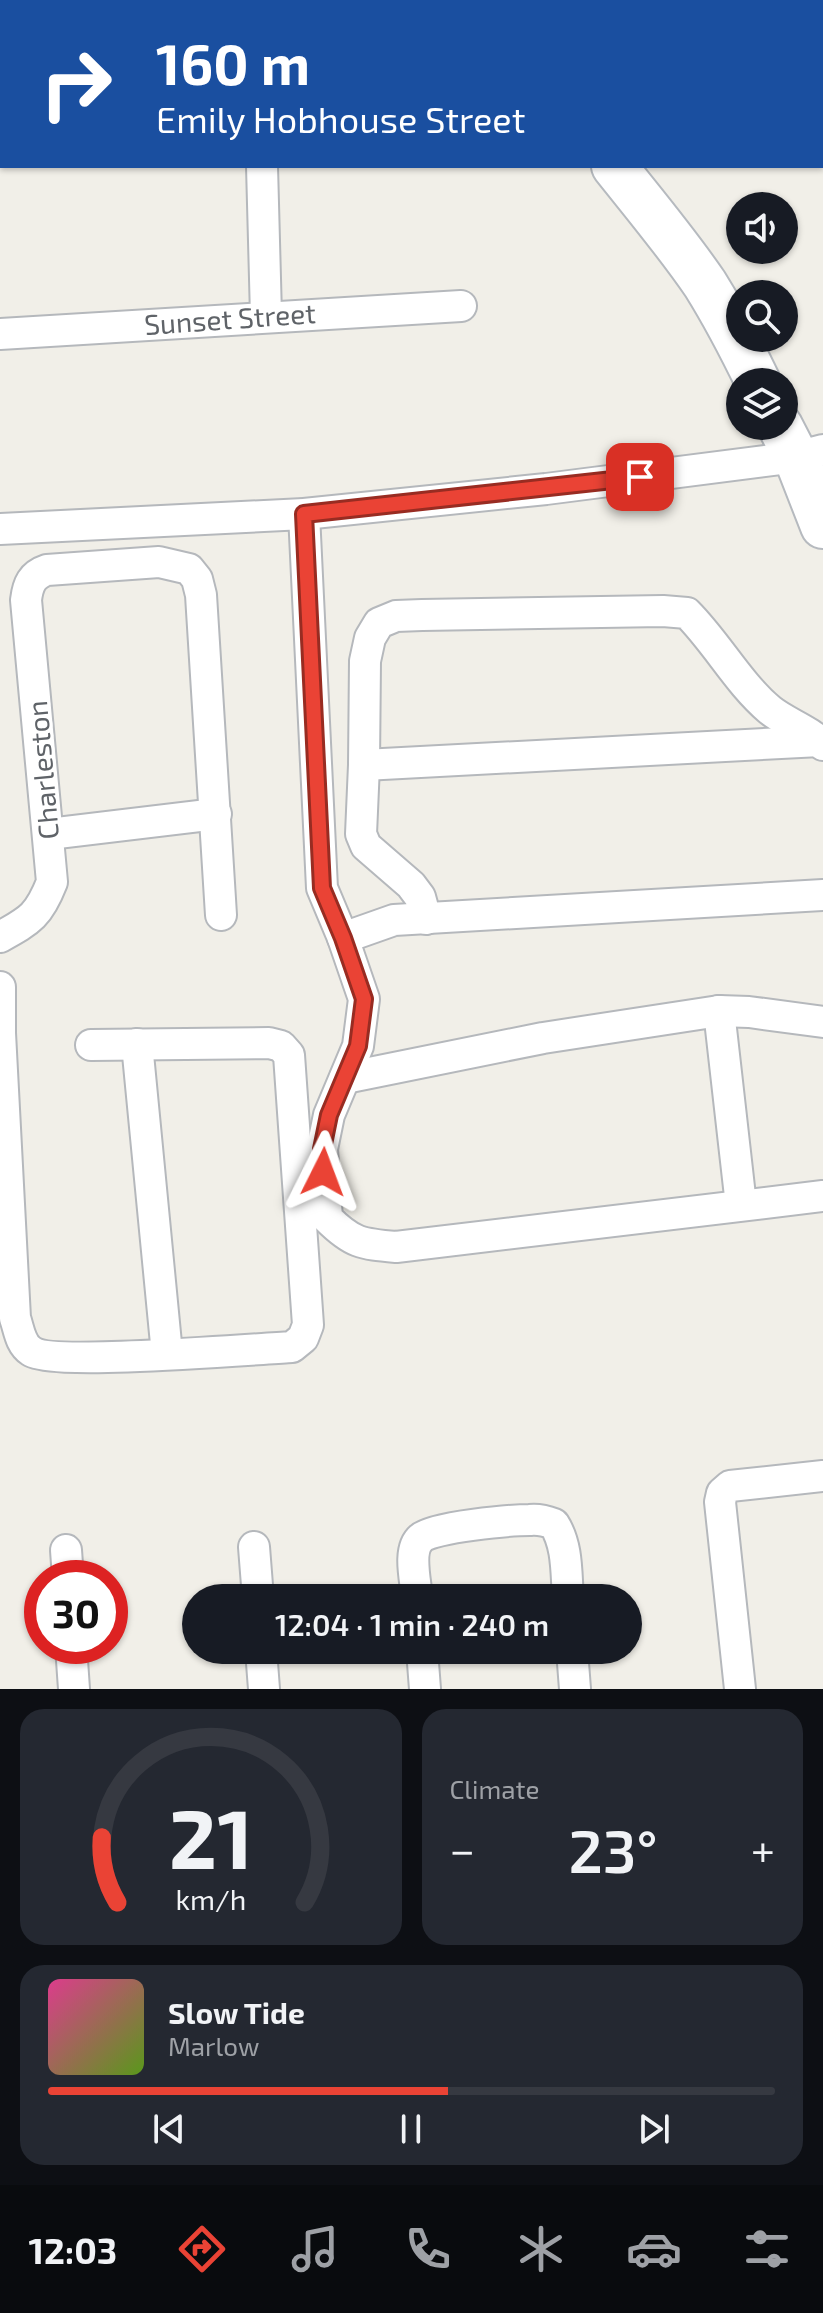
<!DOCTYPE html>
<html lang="en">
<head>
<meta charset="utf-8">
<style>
  :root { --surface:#171b24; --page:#242831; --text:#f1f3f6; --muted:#9ea1a6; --line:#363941; --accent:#ea4335 }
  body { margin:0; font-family:"Exo 2",sans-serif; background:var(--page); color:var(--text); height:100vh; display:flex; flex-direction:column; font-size:30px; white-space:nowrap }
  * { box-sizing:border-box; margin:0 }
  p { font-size:26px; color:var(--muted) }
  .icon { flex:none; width:44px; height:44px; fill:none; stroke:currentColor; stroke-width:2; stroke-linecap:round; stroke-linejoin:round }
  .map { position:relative; height:1689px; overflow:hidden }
  .side { display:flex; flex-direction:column; gap:20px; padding:20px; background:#0d0f14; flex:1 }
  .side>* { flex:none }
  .guide { position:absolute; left:0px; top:0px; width:824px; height:168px; box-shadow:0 2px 6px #0004; background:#1a4fa0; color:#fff; overflow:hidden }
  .fabs { position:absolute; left:726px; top:192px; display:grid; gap:16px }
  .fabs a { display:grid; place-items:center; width:72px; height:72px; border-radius:50%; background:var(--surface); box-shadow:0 2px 6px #0004; font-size:40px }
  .speed { position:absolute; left:24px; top:1560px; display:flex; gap:16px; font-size:40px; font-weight:700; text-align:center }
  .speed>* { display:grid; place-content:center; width:104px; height:104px; border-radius:50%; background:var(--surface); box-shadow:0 2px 6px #0004; line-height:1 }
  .speed .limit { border:12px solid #d22; background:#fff; color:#111 }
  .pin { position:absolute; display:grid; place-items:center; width:68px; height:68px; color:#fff; margin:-34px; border-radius:16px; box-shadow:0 4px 12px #0006 }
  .me { position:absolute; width:88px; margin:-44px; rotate:3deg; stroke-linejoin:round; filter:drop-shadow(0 0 6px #0008) }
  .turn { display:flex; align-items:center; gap:28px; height:168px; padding:0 24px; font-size:36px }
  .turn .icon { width:104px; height:104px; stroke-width:2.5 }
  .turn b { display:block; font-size:56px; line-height:68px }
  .big { font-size:60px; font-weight:600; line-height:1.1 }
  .side .card { flex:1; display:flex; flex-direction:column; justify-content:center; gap:12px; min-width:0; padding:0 28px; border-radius:24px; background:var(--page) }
  .side .dial { align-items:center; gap:0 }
  .dial svg { height:208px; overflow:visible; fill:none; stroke:var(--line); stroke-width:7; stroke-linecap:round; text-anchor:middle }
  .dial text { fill:var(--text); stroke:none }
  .song { display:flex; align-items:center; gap:24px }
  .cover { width:96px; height:96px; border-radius:12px; background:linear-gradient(135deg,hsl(330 70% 55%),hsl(90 70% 35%)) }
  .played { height:8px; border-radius:4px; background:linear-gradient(90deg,var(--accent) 55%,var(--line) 55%) }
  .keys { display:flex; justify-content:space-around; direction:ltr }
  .heat { display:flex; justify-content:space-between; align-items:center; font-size:44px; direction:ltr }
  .side .tiles { flex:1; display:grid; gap:20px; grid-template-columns:1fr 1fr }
  .card:last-child { grid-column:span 2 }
  .trip { position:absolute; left:182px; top:1584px; width:460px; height:80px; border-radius:40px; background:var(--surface); box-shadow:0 2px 6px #0004; font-weight:600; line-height:80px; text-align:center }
  .tab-bar { display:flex; height:128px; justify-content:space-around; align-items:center; background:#090b0e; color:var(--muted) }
  .tab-bar .icon { width:56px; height:56px }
  .tab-bar .active { color:var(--accent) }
  .tab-bar b { font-size:36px; color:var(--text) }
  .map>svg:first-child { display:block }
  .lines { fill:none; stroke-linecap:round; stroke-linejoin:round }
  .street-casing { stroke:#b5b8bc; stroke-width:34 }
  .secondary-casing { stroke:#b6babf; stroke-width:48 }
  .street { stroke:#fff; stroke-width:30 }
  .secondary { stroke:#fff; stroke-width:44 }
  .route-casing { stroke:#982c22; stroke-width:20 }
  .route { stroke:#ea4335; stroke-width:14 }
  .labels { text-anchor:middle; stroke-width:6; stroke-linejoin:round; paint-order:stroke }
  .street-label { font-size:28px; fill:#5f6368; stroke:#fff }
</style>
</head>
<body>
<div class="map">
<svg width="823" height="1689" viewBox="0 0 823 1689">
  <rect width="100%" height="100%" fill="#f1efe8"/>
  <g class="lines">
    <!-- street casing -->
    <g class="street-casing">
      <g id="street">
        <polyline points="136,0 138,2"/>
        <polyline points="262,166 266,316"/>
        <polyline points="0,334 461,306"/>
        <path d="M 304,514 L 322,888 L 343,938 L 364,999 L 358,1046 L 329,1115 L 322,1149 L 327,1218 C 352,1243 361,1244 396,1247 L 823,1196"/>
        <polyline points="0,529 304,514 546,489 796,457 823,450"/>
        <polyline points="364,765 820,741"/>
        <polyline points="49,834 216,814"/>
        <path d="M 426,919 L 420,897 L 411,885 L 366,846 L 361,834 L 364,765 L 365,661 L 370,638 L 379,623 L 396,616 L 422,615 L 663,611 L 687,613 C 717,643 738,683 770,710 C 786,723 809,730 823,745"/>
        <path d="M 0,937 C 31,920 39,915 52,882 L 26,600 C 28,584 32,575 47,570 L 159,562 L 189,569 L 197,579 L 201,595 L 221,915"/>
        <polyline points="343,938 394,920 823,895"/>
        <polyline points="0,987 0,1033"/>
        <polyline points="719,1011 741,1205"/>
        <path d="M 0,1033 L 15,1318 C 19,1329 20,1344 31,1351 C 52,1366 254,1349 292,1347 L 303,1338 L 308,1325 L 289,1055 L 281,1046 L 269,1043 L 91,1045"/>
        <polyline points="137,1044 167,1354"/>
        <polyline points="345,1078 543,1038 719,1011 749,1012 823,1022"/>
        <polyline points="254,1547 258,1598"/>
        <polyline points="66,1550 68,1578"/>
        <path d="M 417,1598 C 416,1582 407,1550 421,1538 C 433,1527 511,1520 530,1520 C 539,1519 546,1521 554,1524 C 568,1546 566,1573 568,1598"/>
        <polyline points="71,1646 74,1689"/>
        <polyline points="261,1650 264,1689"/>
        <polyline points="422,1650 425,1689"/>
        <polyline points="572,1650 575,1689"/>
        <polyline points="740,1689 720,1502 722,1493 730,1486 823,1476"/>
      </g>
    </g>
    <!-- secondary casing -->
    <g class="secondary-casing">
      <g id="secondary">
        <polyline points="461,0 463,2"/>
        <path d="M 614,166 C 645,205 677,243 705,284 C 725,316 742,349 758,382"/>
        <polyline points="780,426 796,457 823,526"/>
      </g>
    </g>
    <!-- street -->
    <use href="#street" class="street"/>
    <!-- secondary -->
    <use href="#secondary" class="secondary"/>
  </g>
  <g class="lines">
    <!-- route casing -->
    <g class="route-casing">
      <polyline id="route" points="323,1172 322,1149 329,1115 358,1046 364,999 343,938 322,888 304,514 640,477"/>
    </g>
    <!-- route -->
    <use href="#route" class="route"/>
  </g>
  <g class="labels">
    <!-- street labels -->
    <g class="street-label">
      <text transform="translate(230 319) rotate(-4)" y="10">Sunset Street</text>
      <text transform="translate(43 770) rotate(-95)" y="10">Charleston</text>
    </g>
  </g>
</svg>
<div class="fabs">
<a><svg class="icon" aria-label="sound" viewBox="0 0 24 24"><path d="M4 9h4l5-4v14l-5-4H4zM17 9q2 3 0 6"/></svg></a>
<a><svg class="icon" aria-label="search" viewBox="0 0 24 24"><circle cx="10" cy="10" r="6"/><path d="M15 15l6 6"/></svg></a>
<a><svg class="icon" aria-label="layers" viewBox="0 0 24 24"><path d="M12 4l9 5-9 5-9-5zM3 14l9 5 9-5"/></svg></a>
</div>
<div class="speed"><div class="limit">30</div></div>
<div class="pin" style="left:640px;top:477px;background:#d93025"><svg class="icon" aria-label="arrive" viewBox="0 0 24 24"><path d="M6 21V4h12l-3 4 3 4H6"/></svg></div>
<svg class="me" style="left:323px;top:1172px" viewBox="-20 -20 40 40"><path d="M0-17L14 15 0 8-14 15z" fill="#ea4335" stroke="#fff" stroke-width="4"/></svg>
<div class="trip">12:04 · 1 min · 240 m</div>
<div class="guide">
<div class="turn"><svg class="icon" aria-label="right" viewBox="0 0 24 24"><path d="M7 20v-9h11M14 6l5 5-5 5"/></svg><div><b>160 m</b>Emily Hobhouse Street</div></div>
</div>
</div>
<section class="side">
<div class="tiles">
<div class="card dial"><svg viewBox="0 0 100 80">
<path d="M14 69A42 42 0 1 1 86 69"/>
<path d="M14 69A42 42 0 0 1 8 44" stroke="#ea4335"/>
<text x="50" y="56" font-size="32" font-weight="700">21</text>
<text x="50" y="72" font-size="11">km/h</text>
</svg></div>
<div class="card"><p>Climate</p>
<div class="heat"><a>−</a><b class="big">23°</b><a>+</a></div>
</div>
<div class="card">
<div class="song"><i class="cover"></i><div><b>Slow Tide</b><p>Marlow</p></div></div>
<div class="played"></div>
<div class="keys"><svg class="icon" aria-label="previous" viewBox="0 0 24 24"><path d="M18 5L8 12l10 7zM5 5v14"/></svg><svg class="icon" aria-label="pause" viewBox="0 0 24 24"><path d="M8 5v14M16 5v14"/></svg><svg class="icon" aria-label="next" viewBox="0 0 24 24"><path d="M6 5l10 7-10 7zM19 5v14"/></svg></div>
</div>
</div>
</section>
<nav class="tab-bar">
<b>12:03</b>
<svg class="icon active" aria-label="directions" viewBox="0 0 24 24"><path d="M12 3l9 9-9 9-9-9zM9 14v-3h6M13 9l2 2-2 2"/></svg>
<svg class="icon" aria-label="music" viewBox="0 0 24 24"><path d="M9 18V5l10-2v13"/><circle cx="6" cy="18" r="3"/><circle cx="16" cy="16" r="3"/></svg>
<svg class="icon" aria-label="phone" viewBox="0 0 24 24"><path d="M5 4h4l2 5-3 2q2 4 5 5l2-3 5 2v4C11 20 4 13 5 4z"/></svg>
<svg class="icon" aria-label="climate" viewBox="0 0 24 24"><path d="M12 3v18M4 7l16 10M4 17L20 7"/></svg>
<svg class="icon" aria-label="car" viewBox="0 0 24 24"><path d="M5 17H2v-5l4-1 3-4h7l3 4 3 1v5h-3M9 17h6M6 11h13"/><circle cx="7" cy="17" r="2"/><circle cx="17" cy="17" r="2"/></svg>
<svg class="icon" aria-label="filters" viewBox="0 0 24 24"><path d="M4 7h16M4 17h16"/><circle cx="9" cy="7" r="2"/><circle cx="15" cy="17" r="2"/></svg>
</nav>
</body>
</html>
